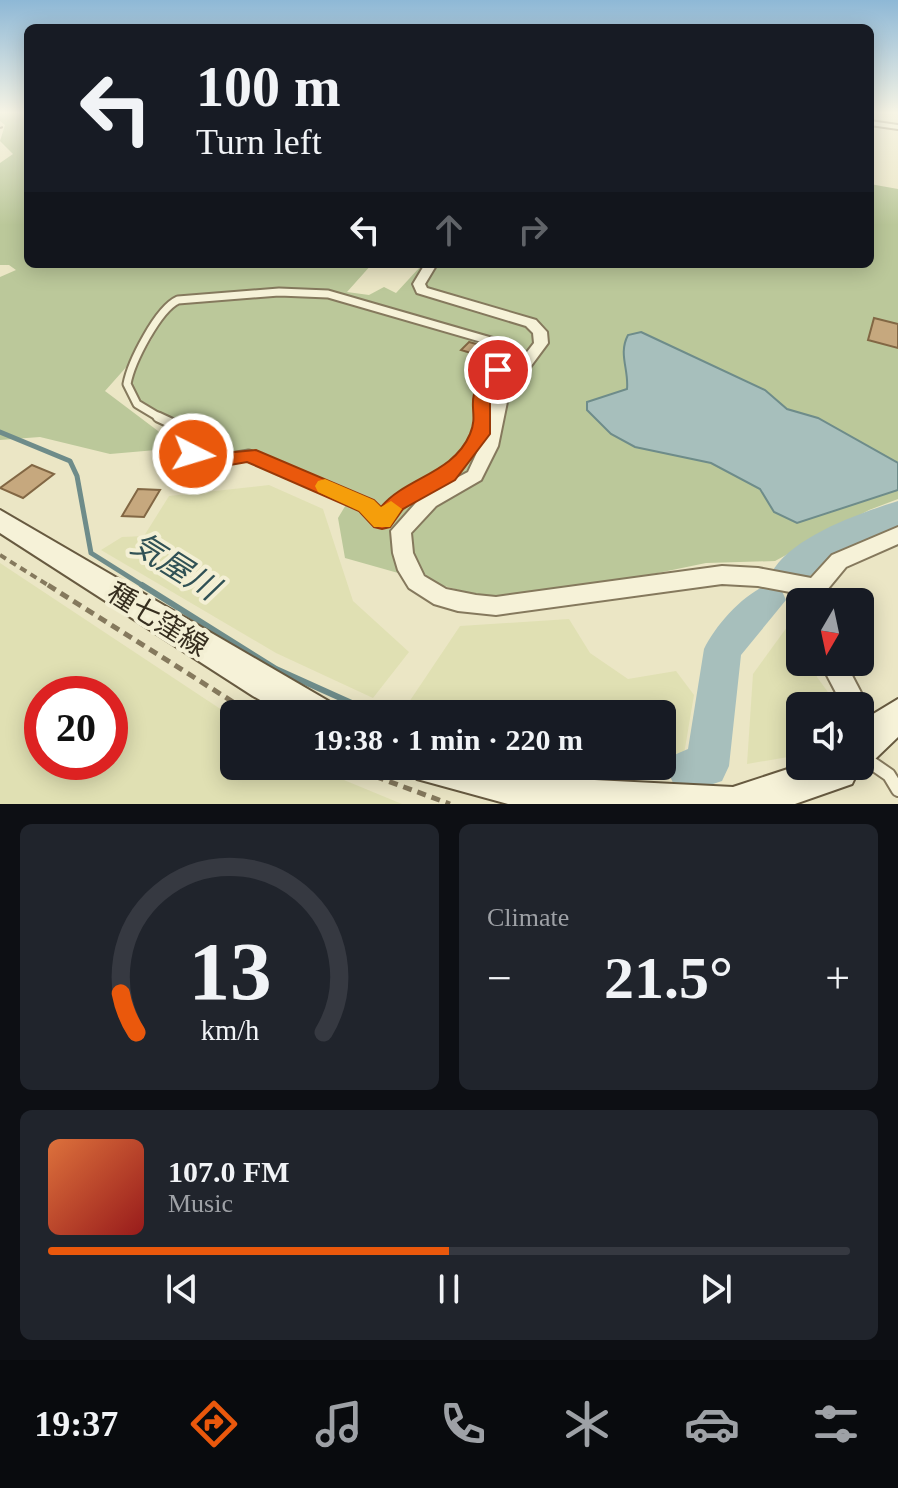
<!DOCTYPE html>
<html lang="en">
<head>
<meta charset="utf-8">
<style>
  :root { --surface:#171b24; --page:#20242c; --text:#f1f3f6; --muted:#9ea1a6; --line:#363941; --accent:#ea580c }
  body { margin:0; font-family:"Times New Roman","Noto Sans JP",serif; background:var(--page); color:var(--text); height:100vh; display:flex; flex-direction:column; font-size:30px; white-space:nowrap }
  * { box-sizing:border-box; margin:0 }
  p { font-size:26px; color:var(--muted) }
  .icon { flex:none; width:44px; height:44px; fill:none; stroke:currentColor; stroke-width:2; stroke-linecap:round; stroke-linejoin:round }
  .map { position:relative; height:804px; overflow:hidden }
  .sheet { display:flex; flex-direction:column; gap:20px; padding:20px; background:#0d0f14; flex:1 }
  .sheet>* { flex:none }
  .top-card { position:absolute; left:24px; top:24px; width:850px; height:244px; border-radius:12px; box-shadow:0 4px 20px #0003; background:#171b24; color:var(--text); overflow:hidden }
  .needle { width:52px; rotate:189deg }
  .fabs { position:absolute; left:786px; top:588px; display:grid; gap:16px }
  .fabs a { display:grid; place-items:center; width:88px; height:88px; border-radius:12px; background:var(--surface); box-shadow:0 4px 20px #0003; font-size:40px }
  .speed { position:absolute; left:24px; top:676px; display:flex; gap:16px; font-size:40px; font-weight:700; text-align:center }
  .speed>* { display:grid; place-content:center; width:104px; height:104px; border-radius:50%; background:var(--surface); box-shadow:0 4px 20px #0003; line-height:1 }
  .speed .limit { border:12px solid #d22; background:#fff; color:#111 }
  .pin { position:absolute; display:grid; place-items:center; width:68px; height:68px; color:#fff; margin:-34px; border:4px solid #fff; border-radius:50%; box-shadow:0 2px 8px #0007 }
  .me { position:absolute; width:88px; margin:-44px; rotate:95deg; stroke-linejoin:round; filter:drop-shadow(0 0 6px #0008) }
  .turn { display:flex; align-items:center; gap:28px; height:168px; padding:0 40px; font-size:36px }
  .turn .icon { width:104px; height:104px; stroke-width:2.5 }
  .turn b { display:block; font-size:56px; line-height:68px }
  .lanes { display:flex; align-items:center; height:76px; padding:0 40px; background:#0003; justify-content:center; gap:40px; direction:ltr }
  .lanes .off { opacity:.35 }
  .big { font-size:60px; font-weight:700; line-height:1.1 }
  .sheet .card { flex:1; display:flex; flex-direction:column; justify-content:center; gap:12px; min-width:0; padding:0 28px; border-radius:12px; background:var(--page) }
  .sheet .dial { align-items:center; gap:0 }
  .dial svg { height:208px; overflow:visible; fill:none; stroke:var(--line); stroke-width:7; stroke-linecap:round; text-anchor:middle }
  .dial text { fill:var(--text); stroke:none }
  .song { display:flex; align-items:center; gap:24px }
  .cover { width:96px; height:96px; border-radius:12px; background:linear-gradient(135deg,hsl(20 70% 55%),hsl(0 70% 35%)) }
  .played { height:8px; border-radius:4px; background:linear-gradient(90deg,var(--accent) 50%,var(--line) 50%) }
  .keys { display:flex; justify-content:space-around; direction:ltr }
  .heat { display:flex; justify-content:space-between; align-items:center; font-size:44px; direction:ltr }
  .sheet .tiles { flex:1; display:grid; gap:20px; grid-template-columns:1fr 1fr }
  .card:last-child { grid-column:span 2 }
  .trip { position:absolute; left:220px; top:700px; width:456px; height:80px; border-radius:12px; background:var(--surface); box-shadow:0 4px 20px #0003; font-weight:700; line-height:80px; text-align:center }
  .dock { display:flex; height:128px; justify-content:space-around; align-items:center; background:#090b0e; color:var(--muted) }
  .dock .icon { width:56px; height:56px }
  .dock .selected { color:var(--accent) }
  .dock b { font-size:36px; color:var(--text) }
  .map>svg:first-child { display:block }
  .farmland { fill:#e0e0b3; fill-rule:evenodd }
  .green { fill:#bbc89a }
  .water { fill:#a7bfbc; stroke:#6e8c8a; stroke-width:2 }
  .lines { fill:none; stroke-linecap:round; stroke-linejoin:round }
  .stream-far1 { stroke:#6e8c8a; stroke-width:5 }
  .stream { stroke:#6e8c8a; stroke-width:6 }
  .river { fill:#a7bfbc; fill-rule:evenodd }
  .building { fill:#c6a87e; stroke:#826744; stroke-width:2 }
  .service-far2-casing { stroke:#85795d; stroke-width:11 }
  .service-far1-casing { stroke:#85795d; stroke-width:13 }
  .service-casing { stroke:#85795d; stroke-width:16 }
  .minor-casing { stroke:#85795d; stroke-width:4 }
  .secondary-casing { stroke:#675a40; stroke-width:4 }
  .path-far2 { stroke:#85795d; stroke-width:2; stroke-dasharray:3 2; stroke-linecap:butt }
  .path-far1 { stroke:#85795d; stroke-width:4; stroke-dasharray:7 5; stroke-linecap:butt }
  .path { stroke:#85795d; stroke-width:5; stroke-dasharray:9 6; stroke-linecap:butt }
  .service-far2 { stroke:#f6f2d8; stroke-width:7 }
  .service-far1 { stroke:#f6f2d8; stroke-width:9 }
  .service { stroke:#f6f2d8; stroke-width:12 }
  .minor { fill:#f6f2d8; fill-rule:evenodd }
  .secondary { fill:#f6f2d8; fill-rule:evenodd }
  .route { fill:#ea580c; stroke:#983908; stroke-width:2 }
  .slow { fill:#f59e0b }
  .labels { text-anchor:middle; stroke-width:8; stroke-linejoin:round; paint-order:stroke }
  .near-street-label { font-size:28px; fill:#362e1f; stroke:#f3efd4 }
  .near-water-label { font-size:32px; font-style:italic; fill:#305155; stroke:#f3efd4 }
</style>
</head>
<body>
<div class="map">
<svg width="898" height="804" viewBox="0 0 898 804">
  <rect width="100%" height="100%" fill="#ebe6c5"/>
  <!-- farmland -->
  <g class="farmland">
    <polygon points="269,485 323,509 353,601 409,652 373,698 276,653 101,550 122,537 144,536 169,496"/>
    <path d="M 0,563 L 234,718 L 234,766 L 310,766 L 402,804 L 0,804 ZM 110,694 L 110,762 L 42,762 L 42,694 Z"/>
    <polygon points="798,612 800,662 813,662 817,677 838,706 800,706 800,755 747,764 753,674"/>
    <polygon points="569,619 590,653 628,679 676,671 694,695 684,754 662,753 662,714 401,714 460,626"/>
  </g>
  <!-- green -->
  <polygon class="green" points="0,113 28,113 28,264 372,264 347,292 369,295 384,287 396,293 420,267 437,268 440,264 870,264 870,184 898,189 898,499 869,510 775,561 706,563 508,604 345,558 338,518 350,498 240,453 214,457 194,451 135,402 130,376 153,337 105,391 162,434 156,450 110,454 40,437 0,440 0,277 16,270 9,265 0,265 0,163 13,154 0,141 5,125 0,121"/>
  <!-- water -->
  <path class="water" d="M 641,332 L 765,390 L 787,409 L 818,418 L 898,463 L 898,490 L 797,523 L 774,512 L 760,489 L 711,463 L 635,447 L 611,434 L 587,410 L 587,402 L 627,389 C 629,369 618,354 628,335 Z"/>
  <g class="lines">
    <!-- stream-far1 -->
    <polyline class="stream-far1" points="0,432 70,461 77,476 91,553 145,587"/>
    <!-- stream -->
    <g class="stream">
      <polyline points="142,585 276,669 376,714"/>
      <polyline points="578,766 611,771 689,770"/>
    </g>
    <!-- river -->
    <g class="river">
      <path d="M 898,501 L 898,526 L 842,550 L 800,584 L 788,588 L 776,584 L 771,574 C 790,537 860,513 898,501 Z"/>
      <path d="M 768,585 L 781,589 L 786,600 L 741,655 L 729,766 L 722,781 L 689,792 L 674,785 L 667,770 L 674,755 L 688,749 L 704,649 C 715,626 744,593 768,585 Z"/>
    </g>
  </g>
  <!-- building -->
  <g class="building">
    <polygon points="874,318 898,324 898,348 868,340"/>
    <polygon points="469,342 502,351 494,360 461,350"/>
    <polygon points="32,465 54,474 23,498 0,488"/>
    <polygon points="138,489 160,490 144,517 122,516"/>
  </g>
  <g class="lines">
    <!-- service-far2 casing -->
    <g class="service-far2-casing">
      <path id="service-far2" d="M 162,419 L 137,404 L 127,384 C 131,362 158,309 178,300 L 279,292 L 328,294 L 515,348 L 481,391 L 481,419"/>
    </g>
    <!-- service-far1 casing -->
    <g class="service-far1-casing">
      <path id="service-far1" d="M 158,417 L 186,430 L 193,454 L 213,461 L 249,455 L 366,506 L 382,521 C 411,486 481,472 481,417"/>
    </g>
    <!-- service casing -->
    <g class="service-casing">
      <polyline id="service" points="860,755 889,775 898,790"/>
    </g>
    <!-- minor casing -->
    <g class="minor-casing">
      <g id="minor">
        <polygon points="870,121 898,125 898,129 870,125"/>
        <polygon points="425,264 437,264 425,284 427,288 536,320 547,332 548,343 508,397 498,446 481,480 436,506 411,533 413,553 424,576 446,589 476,595 496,597 722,566 758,568 811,578 832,555 898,527 898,544 846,567 827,590 829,602 807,602 806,595 758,586 722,584 496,615 458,611 434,604 409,588 398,570 393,553 391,531 422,496 468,472 480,446 492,397 534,343 533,333 526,326 417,293 413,284"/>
        <polygon points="820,662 845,662 868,706 865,714 860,716 860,706 843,706"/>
      </g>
    </g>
    <!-- secondary casing -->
    <g class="secondary-casing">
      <g id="secondary">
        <polygon points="0,510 330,702 335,714 285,714 253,696 0,533"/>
        <polygon points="898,699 898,737 873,761 861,765 852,784 795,804 508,804 417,779 412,766 505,766 555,778 733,787 800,765 860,766 860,722"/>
      </g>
    </g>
    <!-- path-far2 -->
    <polyline class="path-far2" points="0,128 3,127"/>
    <!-- path-far1 -->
    <polyline class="path-far1" points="0,555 51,587"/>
    <!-- path -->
    <g class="path">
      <polyline points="48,585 252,714"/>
      <polyline points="347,766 450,804"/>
    </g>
    <!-- service-far2 -->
    <use href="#service-far2" class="service-far2"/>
    <!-- service-far1 -->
    <use href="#service-far1" class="service-far1"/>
    <!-- service -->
    <use href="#service" class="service"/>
    <!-- minor -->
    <use href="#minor" class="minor"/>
    <!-- secondary -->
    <use href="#secondary" class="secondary"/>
  </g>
  <!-- sky -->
  <linearGradient id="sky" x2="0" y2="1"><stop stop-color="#8eb8d6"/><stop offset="0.5" stop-color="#f6f4e5"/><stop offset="1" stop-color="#f6f4e5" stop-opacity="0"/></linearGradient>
  <rect width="898" height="225" fill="url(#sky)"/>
  <!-- route -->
  <path class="route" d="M 498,365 L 506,370 L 490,392 L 490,434 L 455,480 L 403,509 L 390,527 L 382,529 L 374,527 L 359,511 L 247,462 L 213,468 L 186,459 L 183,454 L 193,448 L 213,454 L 256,450 L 374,500 L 381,507 C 406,477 453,474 470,434 C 480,411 463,402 484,376 C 489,370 490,367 498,365 Z"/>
  <!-- slow -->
  <polygon class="slow" points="325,479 374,500 381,507 391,501 402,509 390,527 374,527 359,511 318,492 315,486 318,481"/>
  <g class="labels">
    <!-- near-street labels -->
    <g class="near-street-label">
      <text transform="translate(158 619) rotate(32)" y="10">種七窪線</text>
    </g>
    <!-- near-water labels -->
    <g class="near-water-label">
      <text transform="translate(175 566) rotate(32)" y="11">気屋川</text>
    </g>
  </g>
</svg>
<div class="fabs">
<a><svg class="needle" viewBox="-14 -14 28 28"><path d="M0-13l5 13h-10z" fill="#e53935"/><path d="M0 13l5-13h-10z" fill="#9ea1a6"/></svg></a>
<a><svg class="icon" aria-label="sound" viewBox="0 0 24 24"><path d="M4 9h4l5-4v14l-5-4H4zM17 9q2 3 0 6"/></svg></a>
</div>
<div class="speed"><div class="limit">20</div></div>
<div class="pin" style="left:498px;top:370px;background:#d93025"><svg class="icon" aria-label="arrive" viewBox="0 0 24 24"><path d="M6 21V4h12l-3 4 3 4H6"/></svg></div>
<svg class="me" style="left:193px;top:454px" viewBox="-20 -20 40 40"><circle r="17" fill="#ea580c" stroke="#fff" stroke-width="3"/><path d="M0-11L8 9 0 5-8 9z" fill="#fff"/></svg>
<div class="trip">19:38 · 1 min · 220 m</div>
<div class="top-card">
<div class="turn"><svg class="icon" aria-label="left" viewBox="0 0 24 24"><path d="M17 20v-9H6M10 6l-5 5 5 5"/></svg><div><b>100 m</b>Turn left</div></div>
<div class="lanes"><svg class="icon" aria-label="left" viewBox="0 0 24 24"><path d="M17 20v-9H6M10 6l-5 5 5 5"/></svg><svg class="icon off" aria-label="ahead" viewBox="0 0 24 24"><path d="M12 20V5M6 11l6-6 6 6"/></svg><svg class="icon off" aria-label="right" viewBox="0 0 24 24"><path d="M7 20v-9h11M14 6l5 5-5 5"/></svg></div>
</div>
</div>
<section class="sheet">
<div class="tiles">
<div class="card dial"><svg viewBox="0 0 100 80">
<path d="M14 69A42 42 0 1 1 86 69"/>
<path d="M14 69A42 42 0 0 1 8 54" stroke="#ea580c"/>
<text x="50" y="56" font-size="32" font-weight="700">13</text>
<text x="50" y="72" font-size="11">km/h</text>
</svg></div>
<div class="card"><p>Climate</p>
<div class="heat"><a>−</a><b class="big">21.5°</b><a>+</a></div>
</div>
<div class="card">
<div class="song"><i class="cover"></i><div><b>107.0 FM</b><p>Music</p></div></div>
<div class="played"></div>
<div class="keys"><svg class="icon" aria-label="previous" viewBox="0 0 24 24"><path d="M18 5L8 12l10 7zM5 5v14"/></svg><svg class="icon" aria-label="pause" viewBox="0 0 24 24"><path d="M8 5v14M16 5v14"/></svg><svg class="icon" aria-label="next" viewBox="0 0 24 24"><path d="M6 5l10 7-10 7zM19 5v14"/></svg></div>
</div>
</div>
</section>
<nav class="dock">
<b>19:37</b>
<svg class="icon selected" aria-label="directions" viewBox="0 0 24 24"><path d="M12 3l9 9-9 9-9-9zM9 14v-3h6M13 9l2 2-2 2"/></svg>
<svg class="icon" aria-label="music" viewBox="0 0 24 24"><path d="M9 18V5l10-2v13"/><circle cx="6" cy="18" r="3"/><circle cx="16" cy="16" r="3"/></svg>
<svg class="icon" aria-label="phone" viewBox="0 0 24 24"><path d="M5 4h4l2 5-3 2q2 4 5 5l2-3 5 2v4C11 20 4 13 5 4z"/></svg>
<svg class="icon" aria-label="climate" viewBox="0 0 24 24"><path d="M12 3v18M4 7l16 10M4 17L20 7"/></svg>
<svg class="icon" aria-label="car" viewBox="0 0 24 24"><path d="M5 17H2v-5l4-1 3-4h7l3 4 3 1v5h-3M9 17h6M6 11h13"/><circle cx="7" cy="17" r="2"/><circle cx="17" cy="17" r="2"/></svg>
<svg class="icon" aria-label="filters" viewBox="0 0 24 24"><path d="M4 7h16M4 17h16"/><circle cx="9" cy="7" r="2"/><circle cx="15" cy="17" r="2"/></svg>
</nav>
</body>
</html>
